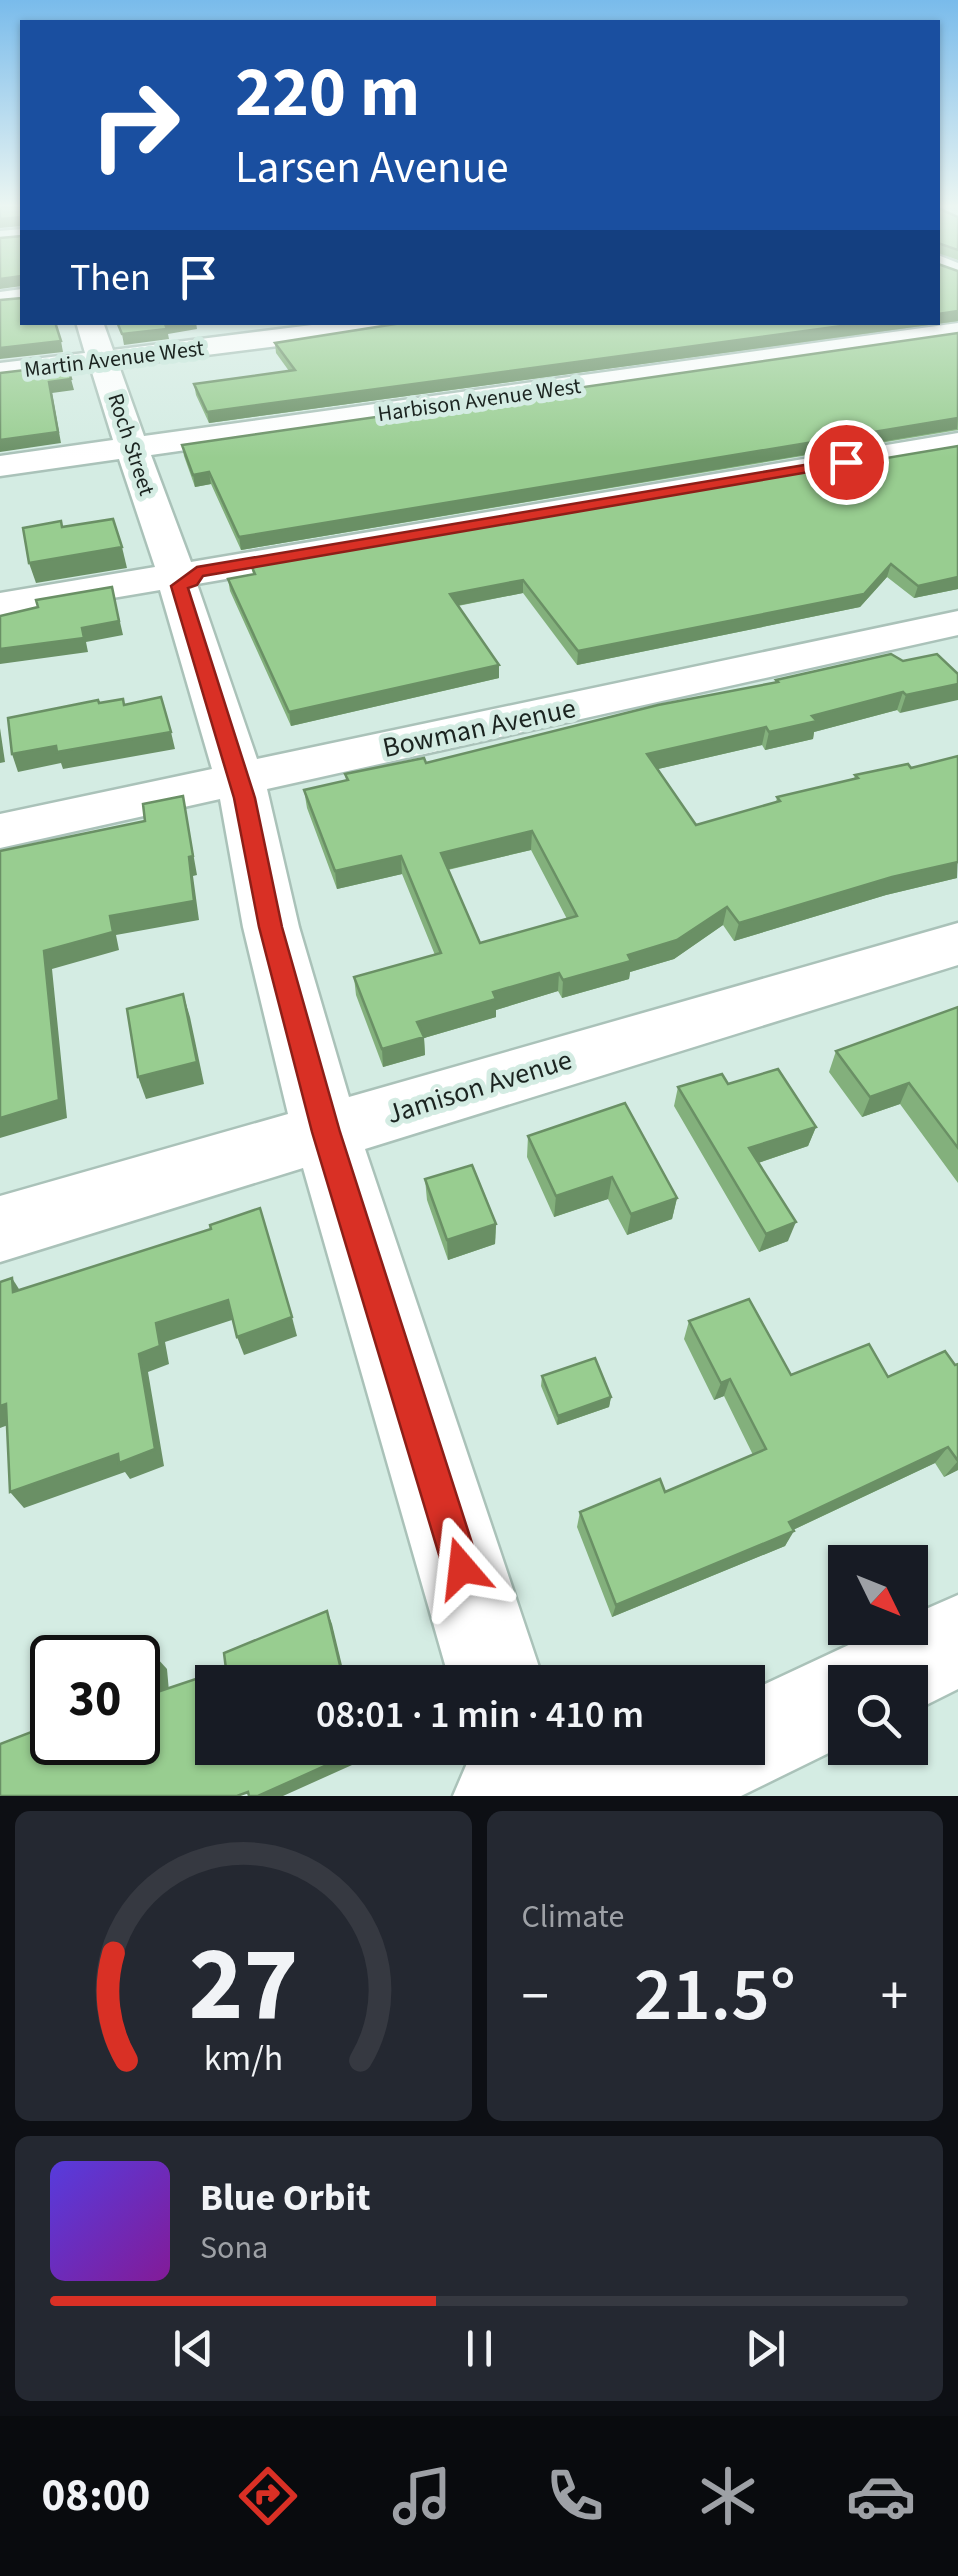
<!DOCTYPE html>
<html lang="en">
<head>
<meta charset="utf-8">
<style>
  :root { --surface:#171b24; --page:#242831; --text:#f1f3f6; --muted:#9ea1a6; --line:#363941; --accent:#d93025 }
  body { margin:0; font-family:"Source Sans 3",sans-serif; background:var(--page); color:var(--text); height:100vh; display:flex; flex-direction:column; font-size:38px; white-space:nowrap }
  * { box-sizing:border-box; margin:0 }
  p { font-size:32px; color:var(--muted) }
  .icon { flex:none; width:55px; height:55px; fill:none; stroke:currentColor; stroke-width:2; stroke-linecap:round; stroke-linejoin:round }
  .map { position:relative; height:1796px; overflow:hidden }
  .details { display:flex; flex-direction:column; gap:15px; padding:15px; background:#0d0f14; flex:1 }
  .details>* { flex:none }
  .hud { position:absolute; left:20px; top:20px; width:920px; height:305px; border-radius:0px; box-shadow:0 2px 8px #0004; background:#1a4fa0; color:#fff; overflow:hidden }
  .needle { width:65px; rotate:133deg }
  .fabs { position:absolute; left:828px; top:1545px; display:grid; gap:20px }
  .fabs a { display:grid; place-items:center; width:100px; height:100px; border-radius:0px; background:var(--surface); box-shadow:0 2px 8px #0004; font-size:50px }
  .speed { position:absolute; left:30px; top:1635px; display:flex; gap:20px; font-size:50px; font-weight:700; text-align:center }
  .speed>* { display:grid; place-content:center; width:130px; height:130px; border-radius:50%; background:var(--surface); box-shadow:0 2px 8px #0004; line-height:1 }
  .speed .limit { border:5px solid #111; border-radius:15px; background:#fff; color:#111 }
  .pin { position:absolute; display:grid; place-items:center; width:85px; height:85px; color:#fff; margin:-42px; border:5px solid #fff; border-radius:50%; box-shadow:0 2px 10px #0007 }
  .me { position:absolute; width:110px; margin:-55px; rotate:343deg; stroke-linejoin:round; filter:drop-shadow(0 0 8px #0008) }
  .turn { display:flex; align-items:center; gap:35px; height:210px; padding:0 50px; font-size:45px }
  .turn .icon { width:130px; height:130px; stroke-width:2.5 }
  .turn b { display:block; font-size:70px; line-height:85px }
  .then { display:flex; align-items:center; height:95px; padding:0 50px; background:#0003; gap:20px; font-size:38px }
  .big { font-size:75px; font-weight:600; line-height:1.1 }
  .details .widget { flex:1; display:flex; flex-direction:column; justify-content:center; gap:15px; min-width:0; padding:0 35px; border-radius:15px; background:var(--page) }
  .details .dial { align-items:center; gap:0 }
  .dial svg { height:260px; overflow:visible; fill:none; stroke:var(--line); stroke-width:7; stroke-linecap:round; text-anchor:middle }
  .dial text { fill:var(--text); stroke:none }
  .song { display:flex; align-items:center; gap:30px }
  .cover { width:120px; height:120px; border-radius:15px; background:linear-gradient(135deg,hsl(250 70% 55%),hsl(290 70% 35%)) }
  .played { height:10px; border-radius:5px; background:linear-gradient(90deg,var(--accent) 45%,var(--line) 45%) }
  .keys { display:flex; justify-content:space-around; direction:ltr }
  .heat { display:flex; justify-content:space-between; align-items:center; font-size:55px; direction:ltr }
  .details .tiles { flex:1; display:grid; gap:15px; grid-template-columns:1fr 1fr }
  .widget:last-child { grid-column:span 2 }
  .trip { position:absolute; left:195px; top:1665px; width:570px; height:100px; border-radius:0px; background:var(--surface); box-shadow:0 2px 8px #0004; font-weight:600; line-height:100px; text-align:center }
  .tab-bar { display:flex; height:160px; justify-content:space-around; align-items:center; background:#090b0e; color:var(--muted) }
  .tab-bar .icon { width:70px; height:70px }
  .tab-bar .active { color:var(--accent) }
  .tab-bar b { font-size:45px; color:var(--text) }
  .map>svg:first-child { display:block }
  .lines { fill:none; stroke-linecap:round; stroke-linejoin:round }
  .minor-casing { stroke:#aac2b9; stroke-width:5 }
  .minor { fill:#fff; fill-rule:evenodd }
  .wall { fill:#83b07c; fill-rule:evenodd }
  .shaded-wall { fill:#6a9065 }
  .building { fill:#98cd90; stroke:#6a9065; stroke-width:2.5; fill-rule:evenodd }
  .route { fill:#d93025; stroke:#8d1f18; stroke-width:2.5 }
  .labels { text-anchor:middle; stroke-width:10; stroke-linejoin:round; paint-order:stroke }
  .far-street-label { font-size:22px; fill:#1b2420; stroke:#d4ece3 }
  .street-label { font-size:28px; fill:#1b2420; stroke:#d4ece3 }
</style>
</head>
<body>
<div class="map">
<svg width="958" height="1796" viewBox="0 0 958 1796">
  <rect width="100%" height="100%" fill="#d4ece3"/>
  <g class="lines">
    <!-- minor casing -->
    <g class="minor-casing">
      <g id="minor">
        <polygon points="22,229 22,243 0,245 0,231"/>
        <polygon points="938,255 958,263 958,279 938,271"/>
        <polygon points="22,289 22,305 0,308 0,292"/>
        <polygon points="76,322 103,322 113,350 336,322 419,322 406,330 119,366 144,436 958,323 958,339 151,455 191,562 958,433 958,453 197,584 257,759 958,611 958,635 267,789 299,927 349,1097 958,923 958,965 365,1149 544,1682 450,1682 303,1168 0,1262 0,1196 288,1114 243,927 220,799 0,848 0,814 212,769 160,590 0,617 0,593 155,567 119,459 0,476 0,456 113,440 91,369 0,381 0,363 85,353"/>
        <polygon points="958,1595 958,1689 910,1713 910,1682 845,1682 845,1745 741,1796 453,1796 468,1761 480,1748 610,1748 616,1753 627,1748 748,1748 748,1692 885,1628 910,1628 910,1616"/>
      </g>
    </g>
    <!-- minor -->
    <use href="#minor" class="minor"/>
  </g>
  <!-- wall -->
  <g class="wall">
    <polygon points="938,208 958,217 958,260 938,253"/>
    <polygon points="958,271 958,321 209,423 196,395 194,384 289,371 276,353 275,343"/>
    <polygon points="958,333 958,430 241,550 211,484 195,487 184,456 182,445"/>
    <polygon points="958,446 958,589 914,598 887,577 860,607 577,665 523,593 458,606 499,665 499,678 291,726 230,591 228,579 253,574 251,565"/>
    <path d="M 937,654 L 900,713 L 897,710 L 814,732 L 813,739 L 765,750 L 762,745 L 658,769 L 696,825 L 776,803 L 777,797 L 854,779 L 855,775 L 957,878 L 886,895 L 734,941 L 723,925 L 674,959 L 630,972 L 629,979 L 562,998 L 558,991 L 496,1010 L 496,1017 L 424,1038 L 425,1055 L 383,1067 L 356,995 L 354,977 L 435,955 L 402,874 L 337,889 L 307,808 L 304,790 L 346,780 L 345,774 L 426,763 L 775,683 L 776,680 L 903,661 ZM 531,850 L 567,919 L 480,943 L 448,870 Z"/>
    <polygon points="958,1007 958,1183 900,1104 862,1117 829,1072 836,1051"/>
    <polygon points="728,1084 816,1127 808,1146 758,1163 788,1241 759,1252 674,1106 678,1087"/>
    <polygon points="528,1136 677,1198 672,1219 627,1235 608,1199 554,1217 527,1157"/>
    <polygon points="425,1179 496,1224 495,1244 448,1260 427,1200"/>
    <polygon points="689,1321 791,1375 888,1377 958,1364 958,1470 944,1477 935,1463 793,1530 785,1546 612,1617 577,1527 580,1512 665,1492 753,1455 724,1396 714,1400 684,1339"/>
    <polygon points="542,1376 611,1397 609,1407 557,1425 541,1386"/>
  </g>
  <!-- shaded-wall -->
  <g class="shaded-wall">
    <polygon points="22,217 22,226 0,228 0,219"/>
    <polygon points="22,276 22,286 0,289 0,279"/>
    <polygon points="958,311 958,321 209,423 207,412 871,322 938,322 938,314"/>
    <polygon points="175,322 196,322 197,329 168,334 169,339 124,345 122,334"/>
    <polygon points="61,341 63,352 0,359 0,348"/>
    <polygon points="71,379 74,390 52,393 61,443 0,452 0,440 49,382"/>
    <polygon points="958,418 957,429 241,550 239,537"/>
    <polygon points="209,472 211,484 195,487 193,475"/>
    <polygon points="122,547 127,568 36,583 29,563"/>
    <polygon points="891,564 887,577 860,607 577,665 578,651"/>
    <polygon points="958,577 958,589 914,598 918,586"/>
    <polygon points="523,580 523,593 450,607 450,594"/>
    <polygon points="112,587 123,635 86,642 88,652 0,664 0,649 82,628"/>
    <polygon points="499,665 499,678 291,726 289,712"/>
    <polygon points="958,684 958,700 900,713 906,695"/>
    <polygon points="903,692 897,710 814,732 813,739 765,750 769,732 812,716"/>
    <polygon points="766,727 762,745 645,772 647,754"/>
    <polygon points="0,728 5,762 0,763"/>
    <polygon points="171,732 175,749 63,769 61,763 18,772 12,754 56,746"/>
    <polygon points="183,796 197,875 193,876 199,920 116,935 119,950 52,969 67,1118 0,1138 0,1118 44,951 110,916 189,857"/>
    <polygon points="532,831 531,850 441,871 441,853"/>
    <polygon points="958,853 957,878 886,895 734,941 739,923"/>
    <polygon points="401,856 402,874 337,889 335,871"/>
    <polygon points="727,907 723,925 674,959 630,972 629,979 562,998 563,980"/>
    <polygon points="559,973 558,991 496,1010 496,1017 424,1038 425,1055 383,1067 382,1049 417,1022 493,992"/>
    <polygon points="183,994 190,1017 204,1084 146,1099 138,1077"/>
    <polygon points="909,1083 900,1104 862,1117 870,1097"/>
    <polygon points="816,1127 808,1146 743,1168 749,1148"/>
    <polygon points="612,1177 608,1199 554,1217 556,1196"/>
    <polygon points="677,1198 672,1219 627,1235 631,1214"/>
    <polygon points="796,1222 788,1241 759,1252 766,1234"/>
    <polygon points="496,1224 495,1244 448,1260 447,1240"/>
    <polygon points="12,1278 24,1297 13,1292"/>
    <polygon points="228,1300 235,1319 165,1342 169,1364 148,1372 164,1466 130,1479 125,1472 24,1508 10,1492 156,1323"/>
    <polygon points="292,1317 297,1336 244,1355 237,1337"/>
    <polygon points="730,1379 724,1396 714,1400 721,1383"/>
    <polygon points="611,1397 609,1407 557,1425 558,1416"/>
    <polygon points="6,1404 19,1421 0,1428 0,1406"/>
    <polygon points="948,1447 935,1463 780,1536 789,1522"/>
    <polygon points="958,1461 958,1470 944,1477"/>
    <polygon points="794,1531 785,1546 612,1617 616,1605"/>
    <polygon points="327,1611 332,1624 346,1682 344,1682"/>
    <polygon points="156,1657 167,1669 170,1703 160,1691"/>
    <polygon points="345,1748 351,1748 348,1749 352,1765 283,1796 258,1796"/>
  </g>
  <!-- building -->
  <g class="building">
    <polygon points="0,207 22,207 22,322 55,322 61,341 0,348 0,300 22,298 22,276 0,279 0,238 22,236 22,217 0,219"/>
    <polygon points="938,208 958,217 958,250 938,243 938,261"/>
    <polygon points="938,264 958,271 958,311 938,314"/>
    <polygon points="117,322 175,322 165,324 167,329 122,334"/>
    <polygon points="408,322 871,322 207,412 194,384 295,370 275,343"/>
    <polygon points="958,333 958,418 239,537 209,472 193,475 182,445"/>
    <polygon points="67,365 71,379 49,382 58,432 0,440 0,373"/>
    <polygon points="958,446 958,577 918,586 891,564 864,594 578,651 523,580 450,594 499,665 289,712 228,579 255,574 251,565"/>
    <polygon points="113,519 122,547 29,563 23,528 61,521 62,527"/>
    <polygon points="112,587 119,621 82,628 84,638 0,649 0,616 38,607 36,600"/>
    <path d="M 891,654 L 903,661 L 937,654 L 958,674 L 958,684 L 906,695 L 903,692 L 812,716 L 817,721 L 769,732 L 766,727 L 647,754 L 696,825 L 780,801 L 777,797 L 858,778 L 855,775 L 908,764 L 911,768 L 958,756 L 958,862 L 892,877 L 739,923 L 727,907 L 677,940 L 628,955 L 631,961 L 563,980 L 559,973 L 493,992 L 496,999 L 417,1022 L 424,1037 L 382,1049 L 354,977 L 441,953 L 401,856 L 335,871 L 304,790 L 348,780 L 345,774 L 424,758 L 426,763 L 658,705 L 778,682 L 776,680 ZM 532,831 L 577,916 L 480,943 L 441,853 Z"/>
    <polygon points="161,697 171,732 57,752 56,746 12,754 8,718 98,700 99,703 123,699 124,705"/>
    <polygon points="183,796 193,856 189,857 194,901 110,916 113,932 44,951 59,1100 0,1118 0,851 145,821 143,804"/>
    <polygon points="183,994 197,1062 138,1077 127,1009"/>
    <polygon points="958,1007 958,1148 909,1083 870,1097 836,1051"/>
    <polygon points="778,1069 816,1127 749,1148 796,1222 766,1234 678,1087 722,1074 728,1084"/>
    <polygon points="625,1103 677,1198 631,1214 612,1177 556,1196 528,1136"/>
    <polygon points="472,1165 496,1224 447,1240 425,1179"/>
    <polygon points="260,1208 292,1317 237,1337 228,1300 156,1323 160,1346 139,1354 155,1449 119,1463 118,1454 10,1492 6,1404 0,1406 0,1282 12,1278 13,1292 211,1229 210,1225"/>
    <polygon points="749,1299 791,1375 869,1344 888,1377 945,1351 955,1365 958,1364 958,1461 948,1447 789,1522 794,1531 616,1605 580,1512 660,1479 665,1492 766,1449 730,1379 721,1383 689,1321"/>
    <polygon points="595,1358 611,1397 558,1416 542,1376"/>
    <polygon points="327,1611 344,1682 212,1682 212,1748 345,1748 347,1756 258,1796 249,1796 248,1792 237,1796 0,1796 0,1744 52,1724 52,1742 138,1742 138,1664 156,1657 160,1691 226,1669 224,1653"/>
  </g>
  <!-- sky -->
  <linearGradient id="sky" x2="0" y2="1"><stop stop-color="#79bbeb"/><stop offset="0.45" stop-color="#ecf6f2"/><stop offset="1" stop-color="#ecf6f2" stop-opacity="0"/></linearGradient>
  <rect width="958" height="458" fill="url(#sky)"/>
  <!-- route -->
  <polygon class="route" points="846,458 850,459 850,465 203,576 197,585 188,588 255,798 282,927 340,1132 480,1568 474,1581 462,1587 449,1581 443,1568 312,1132 259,927 234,798 171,586 197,567"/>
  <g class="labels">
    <!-- far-street labels -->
    <g class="far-street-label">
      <text transform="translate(114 358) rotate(-7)" y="8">Martin Avenue West</text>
      <text transform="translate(479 399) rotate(-8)" y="8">Harbison Avenue West</text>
      <text transform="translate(132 444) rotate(72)" y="8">Roch Street</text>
    </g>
    <!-- street labels -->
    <g class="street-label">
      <text transform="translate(479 727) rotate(-12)" y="10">Bowman Avenue</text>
      <text transform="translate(479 1086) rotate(-17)" y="10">Jamison Avenue</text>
    </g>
  </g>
</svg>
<div class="fabs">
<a><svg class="needle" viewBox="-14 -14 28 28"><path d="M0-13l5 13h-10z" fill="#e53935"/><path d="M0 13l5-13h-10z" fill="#9ea1a6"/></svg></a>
<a><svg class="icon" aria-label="search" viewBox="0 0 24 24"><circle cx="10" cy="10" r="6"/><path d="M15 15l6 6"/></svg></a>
</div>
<div class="speed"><div class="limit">30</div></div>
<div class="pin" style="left:846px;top:462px;background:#d93025"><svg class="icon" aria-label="arrive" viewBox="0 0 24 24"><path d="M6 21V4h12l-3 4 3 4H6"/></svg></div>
<svg class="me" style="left:462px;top:1568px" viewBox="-20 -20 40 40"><path d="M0-17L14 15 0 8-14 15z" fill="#d93025" stroke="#fff" stroke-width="4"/></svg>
<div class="trip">08:01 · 1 min · 410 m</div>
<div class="hud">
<div class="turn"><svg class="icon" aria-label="right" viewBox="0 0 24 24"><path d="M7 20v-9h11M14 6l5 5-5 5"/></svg><div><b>220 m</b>Larsen Avenue</div></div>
<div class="then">Then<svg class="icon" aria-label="arrive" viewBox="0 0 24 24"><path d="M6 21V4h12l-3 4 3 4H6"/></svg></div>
</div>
</div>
<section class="details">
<div class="tiles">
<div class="widget dial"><svg viewBox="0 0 100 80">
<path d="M14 69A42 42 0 1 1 86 69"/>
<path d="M14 69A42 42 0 0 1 10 36" stroke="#d93025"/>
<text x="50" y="56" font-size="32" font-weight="700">27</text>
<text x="50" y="72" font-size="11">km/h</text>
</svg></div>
<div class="widget"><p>Climate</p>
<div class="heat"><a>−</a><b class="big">21.5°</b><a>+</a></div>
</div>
<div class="widget">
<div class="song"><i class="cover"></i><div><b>Blue Orbit</b><p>Sona</p></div></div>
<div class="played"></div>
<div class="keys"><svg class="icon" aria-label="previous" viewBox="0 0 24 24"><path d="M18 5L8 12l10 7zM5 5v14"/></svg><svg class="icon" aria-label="pause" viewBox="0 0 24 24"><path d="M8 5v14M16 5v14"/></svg><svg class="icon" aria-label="next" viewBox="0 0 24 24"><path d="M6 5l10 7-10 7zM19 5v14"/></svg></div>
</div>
</div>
</section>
<nav class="tab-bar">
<b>08:00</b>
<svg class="icon active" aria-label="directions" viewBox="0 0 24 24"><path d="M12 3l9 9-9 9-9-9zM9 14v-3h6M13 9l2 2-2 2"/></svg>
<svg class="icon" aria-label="music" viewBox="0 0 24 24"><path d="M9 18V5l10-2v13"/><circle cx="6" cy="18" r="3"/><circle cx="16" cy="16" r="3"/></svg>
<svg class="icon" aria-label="phone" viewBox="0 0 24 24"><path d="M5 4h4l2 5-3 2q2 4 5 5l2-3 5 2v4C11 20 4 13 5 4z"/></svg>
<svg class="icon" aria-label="climate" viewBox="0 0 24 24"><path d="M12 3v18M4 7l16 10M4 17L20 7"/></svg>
<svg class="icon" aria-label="car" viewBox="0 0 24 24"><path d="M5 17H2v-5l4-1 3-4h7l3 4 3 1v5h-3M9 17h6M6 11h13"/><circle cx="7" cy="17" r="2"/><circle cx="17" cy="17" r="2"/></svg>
</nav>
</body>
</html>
